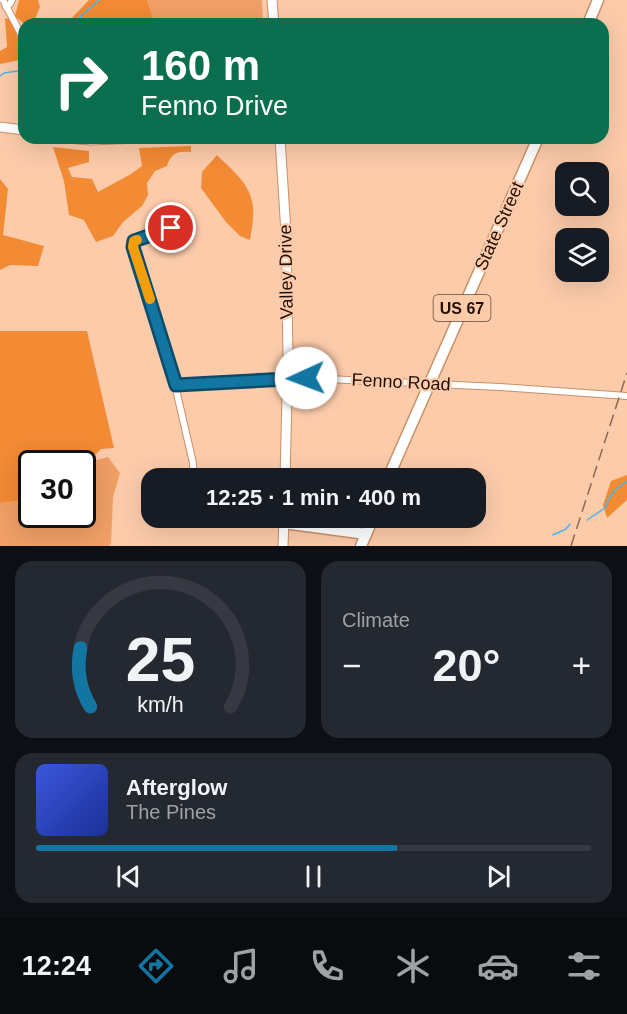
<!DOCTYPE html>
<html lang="en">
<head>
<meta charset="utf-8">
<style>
  :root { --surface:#171b24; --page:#242831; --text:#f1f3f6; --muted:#9ea1a6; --line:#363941; --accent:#1375a2 }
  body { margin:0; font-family:Arial,sans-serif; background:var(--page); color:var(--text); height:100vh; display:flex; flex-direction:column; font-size:22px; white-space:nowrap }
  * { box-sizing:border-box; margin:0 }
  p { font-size:20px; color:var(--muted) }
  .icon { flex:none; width:33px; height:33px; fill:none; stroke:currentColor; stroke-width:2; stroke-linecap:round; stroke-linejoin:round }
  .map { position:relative; height:546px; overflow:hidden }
  .panel { display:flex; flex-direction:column; gap:15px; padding:15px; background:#0d0f14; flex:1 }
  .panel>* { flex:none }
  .banner { position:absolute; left:18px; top:18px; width:591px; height:126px; border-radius:18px; box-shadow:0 6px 24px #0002; background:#0b6e4f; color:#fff; overflow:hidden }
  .buttons { position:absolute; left:555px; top:162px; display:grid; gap:12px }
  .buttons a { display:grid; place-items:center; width:54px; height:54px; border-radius:12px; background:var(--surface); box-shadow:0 6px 24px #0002; font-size:30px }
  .speed { position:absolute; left:18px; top:450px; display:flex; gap:12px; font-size:30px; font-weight:700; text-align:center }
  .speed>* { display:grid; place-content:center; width:78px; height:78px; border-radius:50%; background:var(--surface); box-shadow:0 6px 24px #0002; line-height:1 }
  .speed .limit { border:3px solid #111; border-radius:9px; background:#fff; color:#111 }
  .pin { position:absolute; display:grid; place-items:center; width:51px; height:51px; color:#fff; margin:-26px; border:3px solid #fff; border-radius:50%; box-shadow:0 2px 6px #0007 }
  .me { position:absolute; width:66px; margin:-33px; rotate:268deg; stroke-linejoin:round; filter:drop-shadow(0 0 4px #0008) }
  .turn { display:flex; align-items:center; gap:21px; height:126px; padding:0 24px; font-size:27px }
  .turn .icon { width:78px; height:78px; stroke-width:2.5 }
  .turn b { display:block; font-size:42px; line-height:51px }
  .big { font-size:45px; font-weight:700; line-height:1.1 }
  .panel .card { flex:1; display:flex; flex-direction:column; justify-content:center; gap:9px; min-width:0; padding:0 21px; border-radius:18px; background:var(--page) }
  .panel .dial { align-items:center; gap:0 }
  .dial svg { height:156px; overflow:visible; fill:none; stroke:var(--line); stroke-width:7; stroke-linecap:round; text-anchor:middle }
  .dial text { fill:var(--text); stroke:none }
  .song { display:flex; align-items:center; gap:18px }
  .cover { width:72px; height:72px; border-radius:9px; background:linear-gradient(135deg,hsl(230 70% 55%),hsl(230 70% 35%)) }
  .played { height:6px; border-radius:3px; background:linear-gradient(90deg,var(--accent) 65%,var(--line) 65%) }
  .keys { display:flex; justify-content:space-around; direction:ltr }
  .heat { display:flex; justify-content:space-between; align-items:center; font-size:33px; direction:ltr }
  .panel .tiles { flex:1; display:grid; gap:15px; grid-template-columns:1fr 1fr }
  .card:last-child { grid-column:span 2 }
  .trip { position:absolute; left:141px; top:468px; width:345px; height:60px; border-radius:18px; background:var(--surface); box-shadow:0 6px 24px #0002; font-weight:700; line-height:60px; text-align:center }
  .tab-bar { display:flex; height:96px; justify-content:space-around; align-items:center; background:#090b0e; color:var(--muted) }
  .tab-bar .icon { width:42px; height:42px }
  .tab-bar .active { color:var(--accent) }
  .tab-bar b { font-size:27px; color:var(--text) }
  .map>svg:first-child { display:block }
  .green { fill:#f09f66 }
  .forest { fill:#f38a34 }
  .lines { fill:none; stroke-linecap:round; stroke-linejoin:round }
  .stream { stroke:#49b5ee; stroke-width:1.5 }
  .street-casing { stroke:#c99068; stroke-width:8 }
  .secondary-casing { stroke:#c99068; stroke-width:11 }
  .primary-casing { stroke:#c99068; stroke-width:13 }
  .street { stroke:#fff; stroke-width:6 }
  .secondary { stroke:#fff; stroke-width:9 }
  .primary { stroke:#fff; stroke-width:10 }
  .rail { stroke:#8b6852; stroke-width:1.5; stroke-dasharray:12 6; stroke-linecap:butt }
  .route-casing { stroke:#0c4c69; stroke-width:15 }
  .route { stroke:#1375a2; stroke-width:10 }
  .slow { stroke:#f59e0b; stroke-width:10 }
  .labels { text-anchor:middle; stroke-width:4.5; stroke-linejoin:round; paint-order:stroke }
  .shield { fill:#fccbaa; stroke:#644734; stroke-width:1.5 }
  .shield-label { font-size:16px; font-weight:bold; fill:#230e01 }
  .street-label { font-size:18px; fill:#230e01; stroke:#fccbaa }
</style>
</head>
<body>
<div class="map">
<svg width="627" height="546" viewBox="0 0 627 546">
  <rect width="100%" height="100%" fill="#fccbaa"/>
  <!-- green -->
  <g class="green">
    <polygon points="147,0 262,0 263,24 150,24 153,18"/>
    <polygon points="108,457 120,473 113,497 111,544 109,546 0,546 0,503 28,500 31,498 32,514 82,514 83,467 86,463"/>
  </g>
  <!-- forest -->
  <g class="forest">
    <polygon points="19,0 38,0 40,7 33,24 24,24 15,16"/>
    <polygon points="89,0 147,0 153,18 150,24 66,24"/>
    <polygon points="5,18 10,19 22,48 20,60 0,64 0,51 7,47"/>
    <path d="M 191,146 L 191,152 C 178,151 171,152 167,166 L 155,171 L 147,183 L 148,195 L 142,206 L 123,222 L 113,236 L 96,242 L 84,220 L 69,215 L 64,181 L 53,147 L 89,151 L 89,162 L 68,168 L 72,177 L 92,179 L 98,192 L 131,174 L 142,166 L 139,148 Z"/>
    <path d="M 217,155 C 230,168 248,182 252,201 C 255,213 252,227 250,240 L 240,236 L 226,222 L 201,188 L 202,172 Z"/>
    <polygon points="0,179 8,189 3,235 44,246 38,266 10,265 0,270"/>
    <polygon points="0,331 87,331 114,448 101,449 83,467 82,464 32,464 31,498 28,500 0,503"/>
    <polygon points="627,475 627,500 607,518 603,505 611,481"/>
  </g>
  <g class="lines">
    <!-- stream -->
    <g class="stream">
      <polyline points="75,24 78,19 99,0"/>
      <polyline points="0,76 4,73 24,70"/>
      <path d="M 587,520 L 605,508 C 608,497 616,487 627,482"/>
      <polyline points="553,535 566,529 570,524"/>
    </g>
    <!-- street casing -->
    <g class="street-casing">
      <g id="street">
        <polyline points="3,0 24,40"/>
        <polyline points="6,7 10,4 12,0"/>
        <polyline points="171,228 133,241 133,247 172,372 193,463 194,478"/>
        <polyline points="176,385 306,378 500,387 627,396"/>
      </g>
    </g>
    <!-- secondary casing -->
    <g class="secondary-casing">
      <g id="secondary">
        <polyline points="272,0 274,24"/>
        <polyline points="0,127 24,130"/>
        <polyline points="67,138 91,140 139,138"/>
        <polyline points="280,138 286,233 288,355 285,478"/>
        <polyline points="283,546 284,518"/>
      </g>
    </g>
    <!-- primary casing -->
    <g class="primary-casing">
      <g id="primary">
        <polyline points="588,24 598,0"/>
        <polyline points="388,478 538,138"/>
        <polyline points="284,523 366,534"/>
        <polyline points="361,546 373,518"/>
      </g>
    </g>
    <!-- street -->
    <use href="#street" class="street"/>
    <!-- secondary -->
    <use href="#secondary" class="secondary"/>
    <!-- primary -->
    <use href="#primary" class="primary"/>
    <!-- rail -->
    <polyline class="rail" points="571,546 627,373"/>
  </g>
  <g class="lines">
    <!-- route casing -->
    <g class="route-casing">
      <polyline id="route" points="171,228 134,241 133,247 176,385 306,378"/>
    </g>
    <!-- route -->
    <use href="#route" class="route"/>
    <!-- slow -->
    <polyline class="slow" points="137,240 134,241 133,247 150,299"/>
  </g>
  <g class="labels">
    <!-- shield labels -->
    <rect class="shield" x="433.5" y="295" width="57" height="26" rx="4.5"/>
    <g class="shield-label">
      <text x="462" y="314">US 67</text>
    </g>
    <!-- street labels -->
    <g class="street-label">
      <text transform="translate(499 226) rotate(-66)" y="6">State Street</text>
      <text transform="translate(286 272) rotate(-91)" y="6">Valley Drive</text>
      <text transform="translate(401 382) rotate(3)" y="6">Fenno Road</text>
    </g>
  </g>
</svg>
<div class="buttons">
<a><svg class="icon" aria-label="search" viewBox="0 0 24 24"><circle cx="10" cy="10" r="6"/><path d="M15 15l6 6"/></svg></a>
<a><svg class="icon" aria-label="layers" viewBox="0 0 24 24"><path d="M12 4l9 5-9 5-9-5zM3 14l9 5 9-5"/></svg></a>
</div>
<div class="speed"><div class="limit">30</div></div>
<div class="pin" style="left:171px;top:228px;background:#d93025"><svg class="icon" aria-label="arrive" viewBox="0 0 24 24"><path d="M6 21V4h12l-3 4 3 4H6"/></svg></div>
<svg class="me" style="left:306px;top:378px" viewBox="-20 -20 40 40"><circle r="19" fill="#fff"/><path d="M0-13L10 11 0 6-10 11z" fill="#1375a2"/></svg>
<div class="trip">12:25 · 1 min · 400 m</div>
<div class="banner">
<div class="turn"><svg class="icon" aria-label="right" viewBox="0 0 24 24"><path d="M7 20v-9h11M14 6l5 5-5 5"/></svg><div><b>160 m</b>Fenno Drive</div></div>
</div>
</div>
<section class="panel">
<div class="tiles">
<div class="card dial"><svg viewBox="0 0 100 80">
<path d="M14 69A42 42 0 1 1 86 69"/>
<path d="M14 69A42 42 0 0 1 9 39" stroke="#1375a2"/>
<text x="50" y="56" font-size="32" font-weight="700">25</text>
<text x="50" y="72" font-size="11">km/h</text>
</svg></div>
<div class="card"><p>Climate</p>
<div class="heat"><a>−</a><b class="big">20°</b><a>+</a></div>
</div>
<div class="card">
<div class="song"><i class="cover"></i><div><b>Afterglow</b><p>The Pines</p></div></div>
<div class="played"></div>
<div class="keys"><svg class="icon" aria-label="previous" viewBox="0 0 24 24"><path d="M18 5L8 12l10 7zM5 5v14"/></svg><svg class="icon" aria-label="pause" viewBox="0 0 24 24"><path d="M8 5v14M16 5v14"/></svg><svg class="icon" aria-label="next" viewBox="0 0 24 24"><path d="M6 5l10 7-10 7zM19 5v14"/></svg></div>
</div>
</div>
</section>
<nav class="tab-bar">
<b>12:24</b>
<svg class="icon active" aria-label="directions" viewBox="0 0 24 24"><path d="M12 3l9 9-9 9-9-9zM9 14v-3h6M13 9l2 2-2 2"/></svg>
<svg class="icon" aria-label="music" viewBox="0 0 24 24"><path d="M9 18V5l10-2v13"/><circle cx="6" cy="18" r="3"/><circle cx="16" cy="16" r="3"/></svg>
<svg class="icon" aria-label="phone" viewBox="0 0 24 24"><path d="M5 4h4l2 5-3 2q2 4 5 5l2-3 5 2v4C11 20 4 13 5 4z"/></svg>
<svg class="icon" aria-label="climate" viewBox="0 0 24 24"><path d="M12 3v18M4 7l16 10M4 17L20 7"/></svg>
<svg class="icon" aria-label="car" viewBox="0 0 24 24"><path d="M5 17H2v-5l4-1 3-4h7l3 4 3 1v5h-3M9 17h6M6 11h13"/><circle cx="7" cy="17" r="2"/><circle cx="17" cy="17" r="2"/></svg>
<svg class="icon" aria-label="filters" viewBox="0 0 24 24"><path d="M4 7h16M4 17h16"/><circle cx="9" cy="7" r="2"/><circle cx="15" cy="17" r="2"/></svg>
</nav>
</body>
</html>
